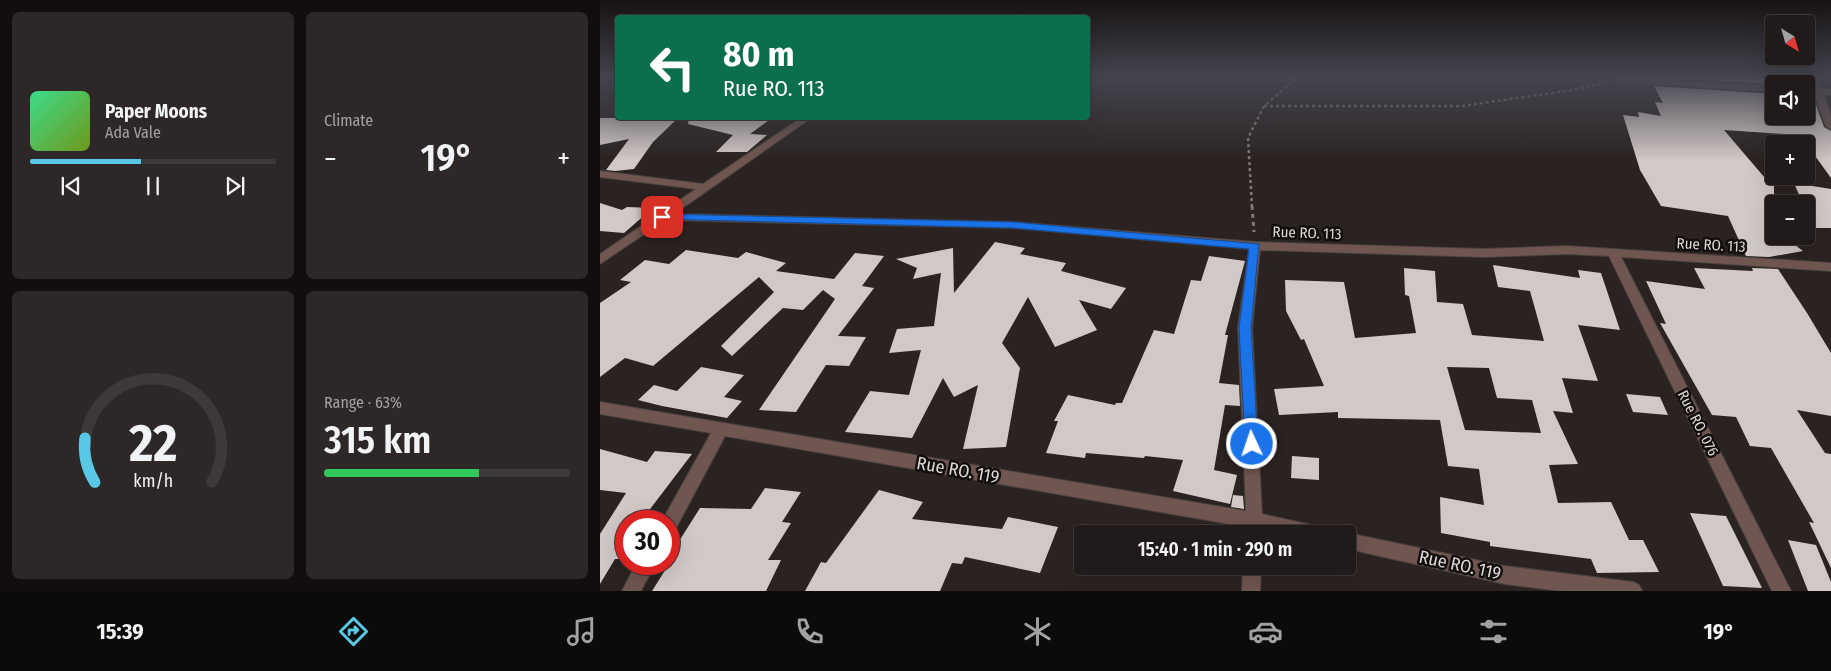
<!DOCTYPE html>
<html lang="en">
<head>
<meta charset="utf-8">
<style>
  :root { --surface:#201a1a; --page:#2d2727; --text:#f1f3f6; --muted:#a2a1a2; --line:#3d3839; --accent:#59c8e5 }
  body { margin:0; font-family:"Fira Sans Condensed",sans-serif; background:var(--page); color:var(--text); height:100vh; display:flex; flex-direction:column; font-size:19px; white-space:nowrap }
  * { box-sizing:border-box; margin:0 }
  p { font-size:16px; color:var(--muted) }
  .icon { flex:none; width:28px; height:28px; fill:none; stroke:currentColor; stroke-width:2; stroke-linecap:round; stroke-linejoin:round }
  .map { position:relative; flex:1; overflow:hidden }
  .drawer { display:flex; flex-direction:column; gap:12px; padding:12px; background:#120e0e; width:600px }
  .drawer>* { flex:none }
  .guide { position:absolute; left:15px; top:15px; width:475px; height:105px; border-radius:5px; box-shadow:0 5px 20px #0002,0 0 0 1px var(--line); background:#0b6e4f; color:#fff; overflow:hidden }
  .needle { width:32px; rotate:143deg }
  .fabs { position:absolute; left:1165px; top:15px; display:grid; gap:10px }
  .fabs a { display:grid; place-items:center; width:50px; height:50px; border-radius:5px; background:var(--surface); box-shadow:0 5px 20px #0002,0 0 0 1px var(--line); font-size:25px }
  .speed { position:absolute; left:15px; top:510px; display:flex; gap:10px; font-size:25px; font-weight:700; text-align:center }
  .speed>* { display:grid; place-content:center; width:65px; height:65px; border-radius:50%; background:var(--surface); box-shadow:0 5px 20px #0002,0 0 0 1px var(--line); line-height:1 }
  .speed .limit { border:8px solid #d22; background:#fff; color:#111 }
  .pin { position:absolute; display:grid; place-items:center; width:42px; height:42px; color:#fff; margin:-21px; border-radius:10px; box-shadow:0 2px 8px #0006 }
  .me { position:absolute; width:55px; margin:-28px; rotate:357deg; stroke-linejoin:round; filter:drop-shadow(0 0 4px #0008) }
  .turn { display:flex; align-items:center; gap:18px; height:105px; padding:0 25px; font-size:22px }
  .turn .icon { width:65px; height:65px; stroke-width:2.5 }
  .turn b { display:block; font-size:35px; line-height:42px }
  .big { font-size:38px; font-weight:600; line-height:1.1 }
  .drawer .card { flex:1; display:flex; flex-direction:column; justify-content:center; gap:8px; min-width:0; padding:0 18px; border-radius:8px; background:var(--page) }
  .drawer .dial { align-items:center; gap:0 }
  .dial svg { height:130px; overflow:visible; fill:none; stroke:var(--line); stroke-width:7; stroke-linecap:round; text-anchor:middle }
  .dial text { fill:var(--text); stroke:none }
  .song { display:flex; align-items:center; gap:15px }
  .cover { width:60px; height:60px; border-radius:8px; background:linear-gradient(135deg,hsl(150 70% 55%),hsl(80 70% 35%)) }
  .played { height:5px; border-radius:2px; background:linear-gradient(90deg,var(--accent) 45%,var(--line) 45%) }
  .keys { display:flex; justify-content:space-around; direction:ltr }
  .heat { display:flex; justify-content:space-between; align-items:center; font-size:28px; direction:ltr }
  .charge { height:8px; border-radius:4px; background:linear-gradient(90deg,#34c759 63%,var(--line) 0) }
  .drawer .tiles { flex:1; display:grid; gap:12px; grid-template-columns:repeat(2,1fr) }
  .trip { position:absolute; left:474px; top:525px; width:282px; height:50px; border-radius:5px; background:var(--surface); box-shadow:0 5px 20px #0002,0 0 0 1px var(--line); font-weight:600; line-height:50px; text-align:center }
  .dock { display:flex; height:80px; justify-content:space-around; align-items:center; background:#0d0a0a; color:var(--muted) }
  .dock .icon { width:35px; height:35px }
  .dock .selected { color:var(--accent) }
  .dock b { font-size:22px; color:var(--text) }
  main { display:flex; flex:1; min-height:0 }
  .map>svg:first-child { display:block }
  .building { fill:#d2c8c5; fill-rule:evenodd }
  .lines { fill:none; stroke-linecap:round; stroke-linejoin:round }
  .service-casing { stroke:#48403f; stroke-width:2 }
  .minor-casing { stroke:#48403f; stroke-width:2 }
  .path-far1 { stroke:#807978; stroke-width:2.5; stroke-dasharray:3 3; stroke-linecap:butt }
  .path { stroke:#807978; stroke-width:3; stroke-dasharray:4 4; stroke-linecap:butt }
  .service { fill:#705650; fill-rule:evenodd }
  .minor { fill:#705650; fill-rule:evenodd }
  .route { fill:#1a73e8; stroke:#114b97 }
  .labels { text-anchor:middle; stroke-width:5; stroke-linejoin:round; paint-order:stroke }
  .street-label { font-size:15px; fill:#ded9d7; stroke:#110e0d }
  .near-street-label { font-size:18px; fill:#ded9d7; stroke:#110e0d }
</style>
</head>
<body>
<main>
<section class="drawer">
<div class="tiles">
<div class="card">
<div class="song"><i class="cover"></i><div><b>Paper Moons</b><p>Ada Vale</p></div></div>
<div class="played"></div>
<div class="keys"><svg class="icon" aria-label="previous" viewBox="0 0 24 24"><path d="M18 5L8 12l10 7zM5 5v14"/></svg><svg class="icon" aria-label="pause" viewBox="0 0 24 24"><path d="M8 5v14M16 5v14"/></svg><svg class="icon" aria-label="next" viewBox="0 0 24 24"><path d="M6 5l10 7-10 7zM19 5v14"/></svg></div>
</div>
<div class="card"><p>Climate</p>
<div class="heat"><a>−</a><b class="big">19°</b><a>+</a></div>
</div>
<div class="card dial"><svg viewBox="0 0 100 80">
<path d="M14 69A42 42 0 1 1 86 69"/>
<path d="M14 69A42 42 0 0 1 8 42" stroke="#59c8e5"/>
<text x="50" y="56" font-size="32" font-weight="700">22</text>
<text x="50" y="72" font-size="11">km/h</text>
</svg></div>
<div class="card"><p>Range · 63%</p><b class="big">315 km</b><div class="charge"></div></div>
</div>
</section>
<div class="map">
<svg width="1231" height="591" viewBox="0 0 1231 591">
  <rect width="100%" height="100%" fill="#2b2322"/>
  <!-- building -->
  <g class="building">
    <polygon points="1174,77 1174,84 1070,78 1070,77"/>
    <polygon points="1054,86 1174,94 1174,116 1206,116 1206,96 1213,96 1224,127 1231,131 1231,178 1200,135 1124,130 1165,178 1174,179 1174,236 1183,236 1203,251 1169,257 1146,256 1128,216 1061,206 1040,170 1023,115 1039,117 1038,112 1061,116 1055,102 1063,103"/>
    <polygon points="0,118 78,118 53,142 34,169 15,171 6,170 29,139 0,145"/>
    <polygon points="89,118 172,118 150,134 167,135 147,152 116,152 133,135 88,124"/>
    <polygon points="1194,183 1231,189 1231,228 1206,228 1206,204 1203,204"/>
    <polygon points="0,203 22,210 27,207 53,208 24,233 0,231"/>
    <polygon points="395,242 425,248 420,254 466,263 461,271 526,288 511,309 479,300 497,330 455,347 428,297 402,343 420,368 406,447 363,449 378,385 354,397 343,378 312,438 245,432 270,391 309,395 321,350 289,353 297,329 334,326 341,273 313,279 317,268 296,259 353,248 354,293"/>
    <polygon points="86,250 138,258 146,252 186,263 176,271 234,279 255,253 284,256 262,286 274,288 238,336 266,337 249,366 226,365 196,412 159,410 235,299 223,290 203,310 183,308 132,356 121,346 174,292 159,277 53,366 25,358 0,377 0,303 31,282 20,280 45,260 69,264"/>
    <polygon points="609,256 645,261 625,335 628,335 619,383 639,385 640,406 625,405 614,470 637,475 630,504 573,491 583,460 545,456 544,458 486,453 485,458 446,453 458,421 454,421 468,395 515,405 516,403 522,403 554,330 574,334 591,280 601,281"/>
    <path d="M 893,265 L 980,278 L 978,270 L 1001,273 L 1020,330 L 978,325 L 998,381 L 962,378 L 973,413 L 953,411 L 978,464 L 949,465 L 958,503 L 1011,502 L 1029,540 L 1043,540 L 1059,572 L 997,573 L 991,559 L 890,546 L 890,542 L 841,533 L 840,497 L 884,505 L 879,469 L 848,466 L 840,420 L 738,418 L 738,412 L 679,415 L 674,389 L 724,386 L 704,339 L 701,340 L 686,311 L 685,280 L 744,282 L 755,338 L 816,333 L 809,296 L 805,295 L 804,268 L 835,271 L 837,302 L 863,304 L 872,335 L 944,341 L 930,291 L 898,287 ZM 847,367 L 889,368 L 897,398 L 932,400 L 941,433 L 865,430 Z"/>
    <polygon points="1094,268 1153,271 1152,268 1178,269 1207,313 1231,353 1231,416 1197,410 1225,453 1231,454 1231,568 1209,522 1214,523 1171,448 1150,446 1136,417 1112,415 1060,323 1066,324 1046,281 1105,289"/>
    <polygon points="101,367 144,375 124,397 142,401 127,418 62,406 38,400 54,385 77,391"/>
    <polygon points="1026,394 1060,397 1068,415 1033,412"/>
    <polygon points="0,449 47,462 55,451 92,454 41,521 26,521 26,559 15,559 0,584 0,534 26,493 0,490"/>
    <polygon points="692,456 719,458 719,480 691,478"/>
    <polygon points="165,488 201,492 182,522 191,523 168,560 181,560 166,591 52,591 69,564 69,557 100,508 151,509"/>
    <polygon points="279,490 323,502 312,519 402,529 408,517 458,527 440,573 365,557 362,564 352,563 340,591 205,591 221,562 226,563"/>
    <polygon points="633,495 643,496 644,509 631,507"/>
    <polygon points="1090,513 1126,516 1162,588 1123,586"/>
    <polygon points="1188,540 1216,545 1231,582 1231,591 1208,591"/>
  </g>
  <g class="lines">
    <!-- service casing -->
    <g class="service-casing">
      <polygon id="service" points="1211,77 1219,77 1220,93 1213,91"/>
    </g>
    <!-- minor casing -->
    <g class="minor-casing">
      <g id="minor">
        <polygon points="1017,77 1174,86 1174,92 1020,82 1017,81"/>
        <polygon points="1206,88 1231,89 1231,95 1223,94 1231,115 1231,129 1226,126 1214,94 1206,94"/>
        <polygon points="201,118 211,118 74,214 413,222 655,242 884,249 967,246 1231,263 1231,271 1021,257 1191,591 1172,591 1009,256 967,254 884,257 660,250 652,328 662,514 716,526 722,528 724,534 678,534 663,530 664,534 646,534 646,527 125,436 75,530 69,532 69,521 62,521 111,433 0,414 0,402 646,511 638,328 649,249 413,228 65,220 0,264 0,254 96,189 0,177 0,171 103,184"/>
        <polygon points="748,533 905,566 1033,582 1039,585 1042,591 961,591 905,584 748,549 748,534 746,534"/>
        <polygon points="36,564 55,564 41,591 22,591"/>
        <polygon points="643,566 661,566 660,591 642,591"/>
      </g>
    </g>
    <!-- path-far1 -->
    <g class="path-far1">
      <polyline points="664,106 862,106 973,90 1007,82"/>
      <polyline points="652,207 648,138 664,106 698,77"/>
    </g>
    <!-- path -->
    <polyline class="path" points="652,206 654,232"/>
    <!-- service -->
    <use href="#service" class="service"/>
    <!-- minor -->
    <use href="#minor" class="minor"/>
  </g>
  <!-- sky -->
  <linearGradient id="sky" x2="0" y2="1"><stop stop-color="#181313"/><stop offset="0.48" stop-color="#44454f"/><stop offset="1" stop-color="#44454f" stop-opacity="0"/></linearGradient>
  <rect width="1231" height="160" fill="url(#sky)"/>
  <!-- route -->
  <polygon class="route" points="62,214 413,222 659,244 651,328 658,444 656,448 647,448 645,444 639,328 649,249 413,228 58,219 58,215"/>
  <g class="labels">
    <!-- street labels -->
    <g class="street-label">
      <text transform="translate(707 233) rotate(2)" y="5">Rue RO. 113</text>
      <text transform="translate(1111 245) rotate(3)" y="5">Rue RO. 113</text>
      <text transform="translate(1098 423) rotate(63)" y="5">Rue RO. 076</text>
    </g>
    <!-- near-street labels -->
    <g class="near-street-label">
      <text transform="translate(358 470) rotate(10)" y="6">Rue RO. 119</text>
      <text transform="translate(860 565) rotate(12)" y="6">Rue RO. 119</text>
    </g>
  </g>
</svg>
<div class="fabs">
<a><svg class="needle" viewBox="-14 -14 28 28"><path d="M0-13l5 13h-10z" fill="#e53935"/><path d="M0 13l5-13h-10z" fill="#a2a1a2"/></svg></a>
<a><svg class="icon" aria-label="sound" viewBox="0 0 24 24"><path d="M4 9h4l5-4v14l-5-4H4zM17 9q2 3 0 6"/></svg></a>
<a>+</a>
<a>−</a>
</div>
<div class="speed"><div class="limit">30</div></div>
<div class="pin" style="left:62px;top:217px;background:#d93025"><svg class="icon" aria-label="arrive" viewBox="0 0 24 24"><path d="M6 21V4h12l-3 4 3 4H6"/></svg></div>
<svg class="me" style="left:652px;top:444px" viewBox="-20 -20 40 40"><circle r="17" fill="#1a73e8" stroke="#fff" stroke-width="3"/><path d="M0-11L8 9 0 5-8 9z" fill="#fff"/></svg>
<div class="trip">15:40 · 1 min · 290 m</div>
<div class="guide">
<div class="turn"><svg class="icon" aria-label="left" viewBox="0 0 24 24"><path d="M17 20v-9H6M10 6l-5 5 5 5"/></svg><div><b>80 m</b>Rue RO. 113</div></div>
</div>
</div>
</main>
<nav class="dock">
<b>15:39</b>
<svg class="icon selected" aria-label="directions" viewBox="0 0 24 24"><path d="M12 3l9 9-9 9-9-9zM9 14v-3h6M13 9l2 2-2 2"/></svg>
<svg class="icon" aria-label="music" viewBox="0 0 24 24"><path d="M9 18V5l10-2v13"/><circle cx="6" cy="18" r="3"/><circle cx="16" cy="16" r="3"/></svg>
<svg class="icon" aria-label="phone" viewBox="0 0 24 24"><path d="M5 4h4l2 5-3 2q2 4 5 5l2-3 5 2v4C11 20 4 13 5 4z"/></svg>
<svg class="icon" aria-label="climate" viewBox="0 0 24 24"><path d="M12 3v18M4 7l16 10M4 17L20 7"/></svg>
<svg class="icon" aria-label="car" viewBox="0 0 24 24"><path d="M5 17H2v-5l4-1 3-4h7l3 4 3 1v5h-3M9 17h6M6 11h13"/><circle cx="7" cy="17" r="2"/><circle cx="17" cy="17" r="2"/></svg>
<svg class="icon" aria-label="filters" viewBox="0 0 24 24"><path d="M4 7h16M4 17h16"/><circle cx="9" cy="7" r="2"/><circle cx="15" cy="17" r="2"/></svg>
<b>19°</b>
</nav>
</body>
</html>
